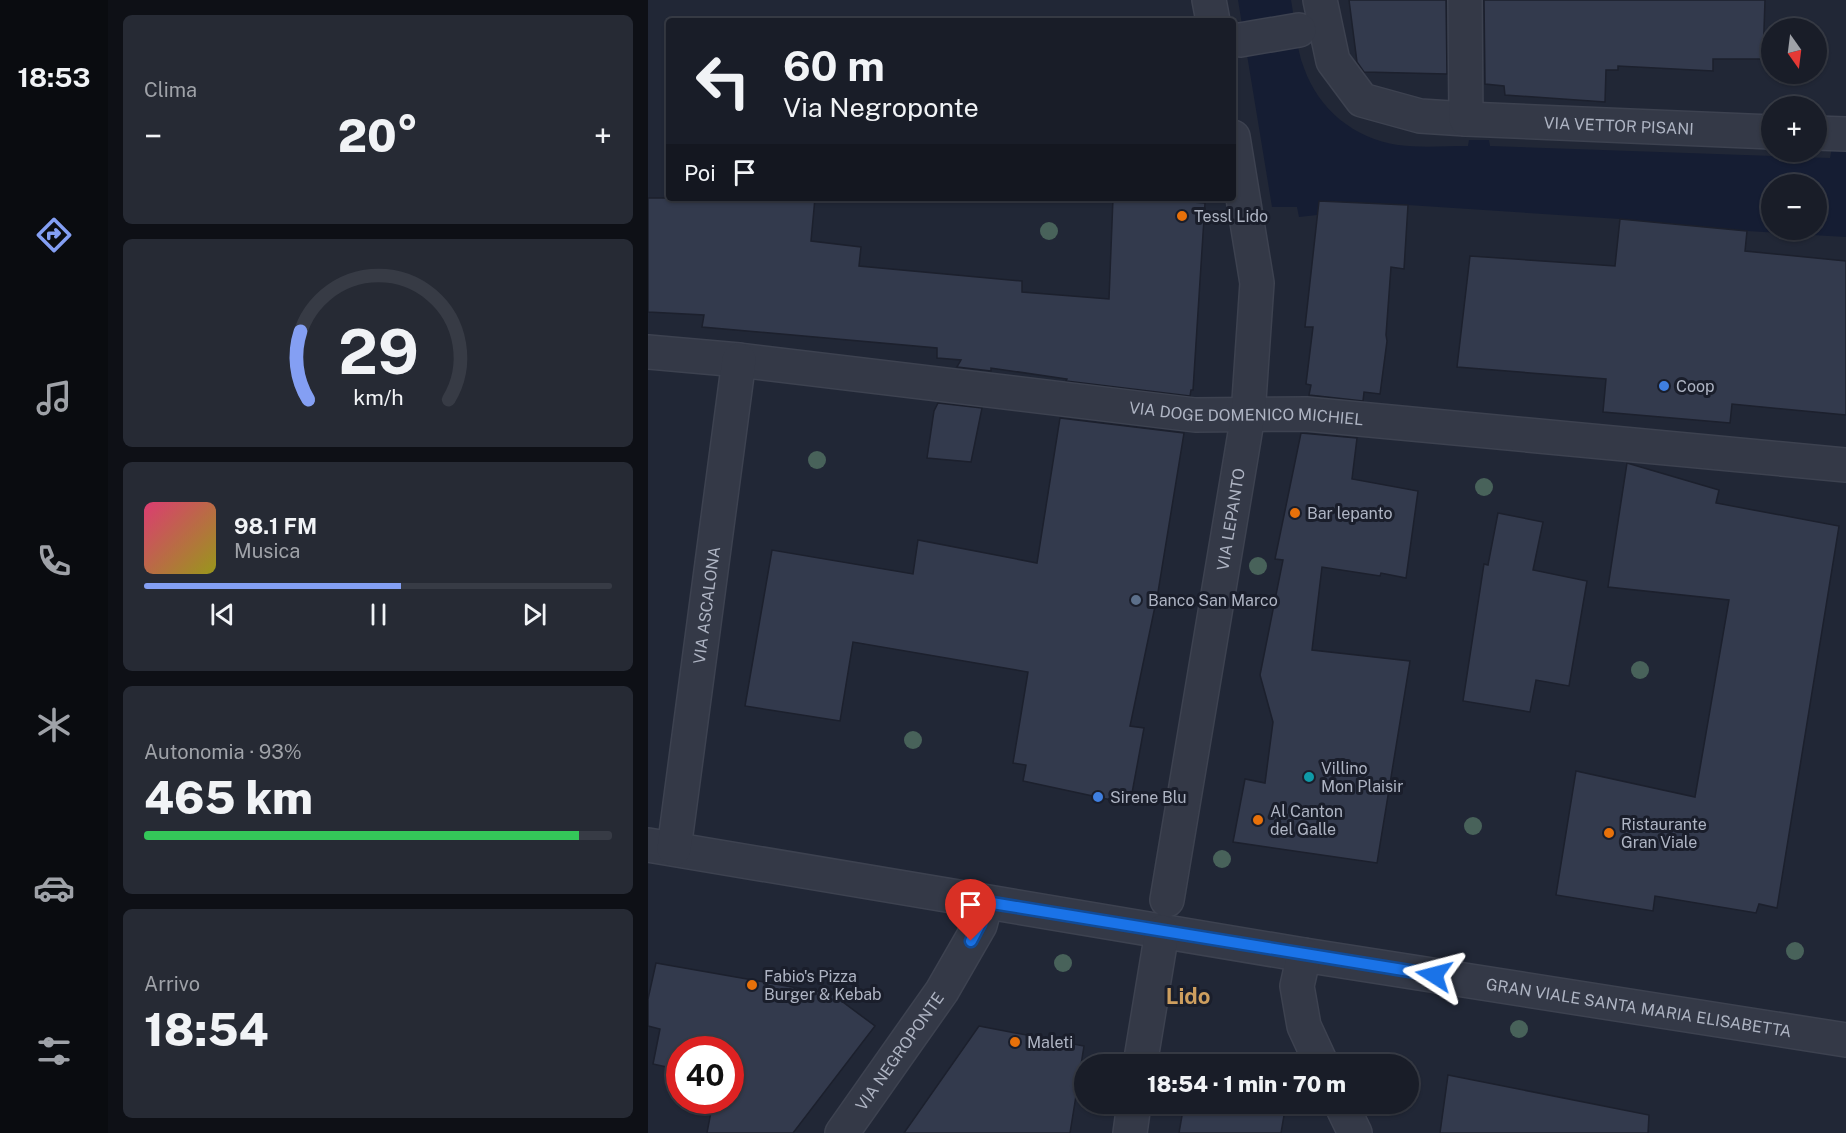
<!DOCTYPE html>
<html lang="it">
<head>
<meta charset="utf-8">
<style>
  :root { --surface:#191d28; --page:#262a34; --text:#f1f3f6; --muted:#9fa2a8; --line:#373b45; --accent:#849ff3 }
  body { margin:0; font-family:"Public Sans",sans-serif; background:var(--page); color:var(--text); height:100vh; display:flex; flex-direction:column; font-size:22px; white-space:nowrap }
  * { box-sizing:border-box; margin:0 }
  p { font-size:20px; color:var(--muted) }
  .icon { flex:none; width:33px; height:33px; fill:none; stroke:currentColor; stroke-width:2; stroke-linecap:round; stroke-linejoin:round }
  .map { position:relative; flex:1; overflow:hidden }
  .drawer { display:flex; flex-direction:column; gap:15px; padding:15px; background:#0e1016; width:540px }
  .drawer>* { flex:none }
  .hud { position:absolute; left:18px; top:18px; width:570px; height:183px; border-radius:6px; box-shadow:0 2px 4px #0004,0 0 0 2px var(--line); background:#191d28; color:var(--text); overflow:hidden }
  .needle { width:39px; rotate:166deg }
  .tools { position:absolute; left:1113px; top:18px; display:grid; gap:12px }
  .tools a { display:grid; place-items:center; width:66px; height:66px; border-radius:50%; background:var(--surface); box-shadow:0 2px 4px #0004,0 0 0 2px var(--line); font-size:30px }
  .speed { position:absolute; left:18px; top:1036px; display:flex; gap:12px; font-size:30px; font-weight:700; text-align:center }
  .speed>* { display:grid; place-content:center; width:78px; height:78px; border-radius:50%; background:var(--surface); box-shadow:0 2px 4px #0004,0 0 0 2px var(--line); line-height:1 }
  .speed .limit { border:9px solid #d22; background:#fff; color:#111 }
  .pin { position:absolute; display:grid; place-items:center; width:51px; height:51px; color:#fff; margin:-62px -26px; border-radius:50% 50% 50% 0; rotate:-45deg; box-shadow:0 0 6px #0007 }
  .pin .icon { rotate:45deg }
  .me { position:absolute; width:66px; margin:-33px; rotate:279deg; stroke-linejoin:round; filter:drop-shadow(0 0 4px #0008) }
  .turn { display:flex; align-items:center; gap:21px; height:126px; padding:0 18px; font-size:27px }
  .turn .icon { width:78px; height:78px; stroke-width:2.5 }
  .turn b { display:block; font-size:42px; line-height:51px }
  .then { display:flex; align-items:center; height:57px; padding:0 18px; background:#0003; gap:12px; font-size:22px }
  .big { font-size:45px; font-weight:800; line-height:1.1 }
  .drawer .widget { flex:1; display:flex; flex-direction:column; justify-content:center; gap:9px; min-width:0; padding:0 21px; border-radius:9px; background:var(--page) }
  .drawer .dial { align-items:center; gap:0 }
  .dial svg { height:156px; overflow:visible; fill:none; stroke:var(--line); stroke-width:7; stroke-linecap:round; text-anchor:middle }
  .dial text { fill:var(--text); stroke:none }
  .song { display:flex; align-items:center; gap:18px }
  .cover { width:72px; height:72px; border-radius:9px; background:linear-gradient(135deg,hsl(340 70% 55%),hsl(60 70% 35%)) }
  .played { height:6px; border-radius:3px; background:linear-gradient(90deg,var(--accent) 55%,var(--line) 55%) }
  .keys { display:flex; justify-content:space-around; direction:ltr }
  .heat { display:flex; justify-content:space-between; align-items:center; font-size:33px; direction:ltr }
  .charge { height:9px; border-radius:4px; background:linear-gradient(90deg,#34c759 93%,var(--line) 0) }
  .trip { position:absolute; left:426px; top:1054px; width:345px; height:60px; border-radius:30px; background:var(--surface); box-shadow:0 2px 4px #0004,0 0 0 2px var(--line); font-weight:800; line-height:60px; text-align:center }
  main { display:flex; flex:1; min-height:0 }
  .dock { display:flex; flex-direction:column; width:108px; justify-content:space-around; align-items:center; background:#0a0c10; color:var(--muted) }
  .dock .icon { width:42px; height:42px }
  .dock .selected { color:var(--accent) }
  .dock b { font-size:27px; color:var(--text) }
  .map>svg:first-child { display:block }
  .water { fill:#151d33; fill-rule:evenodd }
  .building { fill:#333a4d; stroke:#1c202d; stroke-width:1.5 }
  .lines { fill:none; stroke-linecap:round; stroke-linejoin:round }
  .minor-casing { stroke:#3d4250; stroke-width:36 }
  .minor { stroke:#343947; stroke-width:33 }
  .tree { fill:#48625a }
  .route-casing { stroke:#114b97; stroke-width:15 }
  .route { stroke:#1a73e8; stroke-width:10 }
  .food-dot { fill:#e8710a; stroke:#1a1e2b; stroke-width:2 }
  .shop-dot { fill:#3f7fe0; stroke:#1a1e2b; stroke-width:2 }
  .service-dot { fill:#5c6f8a; stroke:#1a1e2b; stroke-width:2 }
  .culture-dot { fill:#0f9aa8; stroke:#1a1e2b; stroke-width:2 }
  .labels { text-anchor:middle; stroke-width:6; stroke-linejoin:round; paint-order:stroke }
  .street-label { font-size:16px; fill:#aeb4c3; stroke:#1a1e2b }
  .poi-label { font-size:16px; fill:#aeb4c3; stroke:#1a1e2b; text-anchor:start }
  .district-label { font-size:22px; font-weight:bold; fill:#ce9f5f; stroke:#1a1e2b }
</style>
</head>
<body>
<main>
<nav class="dock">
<b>18:53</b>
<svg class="icon selected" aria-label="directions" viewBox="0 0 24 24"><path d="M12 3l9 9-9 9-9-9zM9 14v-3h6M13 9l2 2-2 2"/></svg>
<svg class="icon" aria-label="music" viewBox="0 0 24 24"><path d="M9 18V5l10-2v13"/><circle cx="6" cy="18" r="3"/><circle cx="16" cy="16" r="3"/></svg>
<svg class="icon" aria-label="phone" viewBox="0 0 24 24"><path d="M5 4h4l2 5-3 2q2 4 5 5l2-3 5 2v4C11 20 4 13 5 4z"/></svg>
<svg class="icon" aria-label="climate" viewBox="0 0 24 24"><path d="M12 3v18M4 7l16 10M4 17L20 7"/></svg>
<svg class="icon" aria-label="car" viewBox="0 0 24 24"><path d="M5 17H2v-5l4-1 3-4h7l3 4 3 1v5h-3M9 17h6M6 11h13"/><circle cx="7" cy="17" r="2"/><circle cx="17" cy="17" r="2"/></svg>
<svg class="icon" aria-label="filters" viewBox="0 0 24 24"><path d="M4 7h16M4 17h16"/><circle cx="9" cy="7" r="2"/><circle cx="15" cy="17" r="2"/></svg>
</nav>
<section class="drawer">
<div class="widget"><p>Clima</p>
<div class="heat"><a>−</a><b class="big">20°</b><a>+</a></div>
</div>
<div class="widget dial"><svg viewBox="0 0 100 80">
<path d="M14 69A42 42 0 1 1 86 69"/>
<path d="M14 69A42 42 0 0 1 10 34" stroke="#849ff3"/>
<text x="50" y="56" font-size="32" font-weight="700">29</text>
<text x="50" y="72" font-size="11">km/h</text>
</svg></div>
<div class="widget">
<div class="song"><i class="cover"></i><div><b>98.1 FM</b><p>Musica</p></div></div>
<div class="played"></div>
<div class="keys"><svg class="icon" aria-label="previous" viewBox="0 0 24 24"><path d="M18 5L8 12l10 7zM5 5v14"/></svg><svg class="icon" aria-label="pause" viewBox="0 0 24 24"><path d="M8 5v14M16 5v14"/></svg><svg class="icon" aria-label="next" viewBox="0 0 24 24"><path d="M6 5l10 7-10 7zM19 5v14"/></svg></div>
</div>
<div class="widget"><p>Autonomia · 93%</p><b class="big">465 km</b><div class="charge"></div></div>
<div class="widget"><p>Arrivo</p><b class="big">18:54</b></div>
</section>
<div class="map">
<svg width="1198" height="1133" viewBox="0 0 1198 1133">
  <rect width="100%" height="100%" fill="#212736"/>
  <!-- water -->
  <path class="water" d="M 590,0 L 643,0 C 647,21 648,48 656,68 C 671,110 706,138 750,145 C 773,148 797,146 820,146 L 821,140 L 841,140 L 842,146 L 1182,158 L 1184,148 L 1198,149 L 1198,237 L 1099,231 L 972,219 L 760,205 L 671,201 L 669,215 L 651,217 L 649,207 L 624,207 ZM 1124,184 L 1168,184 L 1168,230 L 1124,230 Z"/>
  <!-- building -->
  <g class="building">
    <polygon points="701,0 798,0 799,74 716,72 709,62"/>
    <polygon points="836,0 1117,0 1115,59 1065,59 1065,71 970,66 970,70 958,70 957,102 857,95 856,86 837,84"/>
    <polygon points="0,198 167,198 163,241 213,247 211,266 374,281 374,292 461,299 465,198 491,198 557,203 545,390 543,390 542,396 418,381 419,379 343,368 343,371 309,367 313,360 289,358 289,348 54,327 56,315 0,312"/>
    <polygon points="671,201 760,205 756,269 743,267 738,335 739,341 732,394 716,392 715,401 661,395 663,385 658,384 665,327 657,327"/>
    <polygon points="972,219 1099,231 1097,251 1198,261 1198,415 1084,404 1082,423 955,412 958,379 809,367 822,256 967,266"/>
    <polygon points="290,403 334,408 323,462 279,458 286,411"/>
    <polygon points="412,418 536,433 510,592 482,726 496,728 482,804 375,781 378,765 365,763 380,672 205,642 192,721 97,706 124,550 265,574 270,540 389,563"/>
    <polygon points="653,433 709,438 704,479 770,491 758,578 733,573 732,576 674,567 664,650 762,661 729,863 585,842 597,779 617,783 625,722 612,675 635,560 627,559"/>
    <polygon points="979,463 1071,490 1068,503 1191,526 1129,908 1111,904 1108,913 1007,896 1005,911 908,895 928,771 1047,797 1081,600 960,587"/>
    <polygon points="850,513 895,522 885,570 939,581 921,686 888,680 882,712 815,701 836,564 840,565"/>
    <polygon points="8,963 184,994 227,1026 145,1133 59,1133 65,1101 82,1101 82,1050 32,1050 32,1070 5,1064 12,1029 0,1026 0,999"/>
    <polygon points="331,1026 436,1046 422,1133 256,1133"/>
    <polygon points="800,1075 1001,1115 1000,1133 792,1133"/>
    <polygon points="536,1104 638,1104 633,1133 531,1133"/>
  </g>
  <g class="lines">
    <!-- minor casing -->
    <g class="minor-casing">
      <g id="minor">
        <polyline points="561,0 565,21"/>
        <polyline points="672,0 685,61 714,100 772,116 818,119"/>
        <path id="s1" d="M 817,0 L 818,119 L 1124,132"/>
        <polyline points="592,40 651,30"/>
        <polyline points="1168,133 1198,134"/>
        <path id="s2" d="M 0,352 L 91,360 L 547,415 L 658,414 L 1198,465"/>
        <path id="s3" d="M 0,845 L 656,955 L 1198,1040"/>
        <path id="s4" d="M 26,849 L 91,360"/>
        <path id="s5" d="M 519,900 L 600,415 L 609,283 L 585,137"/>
        <polyline points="656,955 649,986 656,1026 674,1065"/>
        <polyline points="492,1065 514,932"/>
        <polyline points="693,1104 707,1133"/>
        <path id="s6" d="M 194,1133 L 294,991 L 332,925 L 338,902"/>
        <polyline points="482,1133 486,1104"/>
      </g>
    </g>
    <!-- minor -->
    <use href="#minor" class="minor"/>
  </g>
  <!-- trees -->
  <g class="tree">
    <circle cx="401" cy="231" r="9"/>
    <circle cx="169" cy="460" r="9"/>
    <circle cx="836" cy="487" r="9"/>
    <circle cx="610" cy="566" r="9"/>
    <circle cx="992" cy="670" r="9"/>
    <circle cx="265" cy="740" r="9"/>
    <circle cx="825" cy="826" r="9"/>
    <circle cx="574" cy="859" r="9"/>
    <circle cx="1147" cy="951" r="9"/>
    <circle cx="415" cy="963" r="9"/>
    <circle cx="871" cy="1029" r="9"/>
  </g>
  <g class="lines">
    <!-- route casing -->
    <g class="route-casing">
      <polyline id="route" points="323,941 332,924 338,902 786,975"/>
    </g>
    <!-- route -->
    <use href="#route" class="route"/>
  </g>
  <!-- markers -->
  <g class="food-dot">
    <circle cx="534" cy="216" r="6"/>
    <circle cx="647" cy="513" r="6"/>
    <circle cx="610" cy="820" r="6"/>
    <circle cx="961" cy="833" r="6"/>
    <circle cx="104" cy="985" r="6"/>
    <circle cx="367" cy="1042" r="6"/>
  </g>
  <g class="shop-dot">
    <circle cx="1016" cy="386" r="6"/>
    <circle cx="450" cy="797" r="6"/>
  </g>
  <circle class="service-dot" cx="488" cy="600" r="6"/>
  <circle class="culture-dot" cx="661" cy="777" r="6"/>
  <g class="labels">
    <!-- street labels -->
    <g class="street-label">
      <text dy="6" stroke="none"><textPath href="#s1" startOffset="272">VIA VETTOR PISANI</textPath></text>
      <text dy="6" stroke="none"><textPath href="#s2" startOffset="602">VIA DOGE DOMENICO MICHIEL</textPath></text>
      <text dy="6" stroke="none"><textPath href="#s5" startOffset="386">VIA LEPANTO</textPath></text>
      <text dy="6" stroke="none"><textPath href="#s4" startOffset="246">VIA ASCALONA</textPath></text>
      <text dy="6" stroke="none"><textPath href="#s3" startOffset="1004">GRAN VIALE SANTA MARIA ELISABETTA</textPath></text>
      <text dy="6" stroke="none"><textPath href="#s6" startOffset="100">VIA NEGROPONTE</textPath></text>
    </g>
    <!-- poi labels -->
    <g class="poi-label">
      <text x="546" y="222">Tessl Lido</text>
      <text x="1028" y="392">Coop</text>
      <text x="659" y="519">Bar lepanto</text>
      <text x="500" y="606">Banco San Marco</text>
      <text x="673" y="774">Villino<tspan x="673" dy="18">Mon Plaisir</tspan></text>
      <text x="462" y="803">Sirene Blu</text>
      <text x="622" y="817">Al Canton<tspan x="622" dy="18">del Galle</tspan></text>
      <text x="973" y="830">Ristaurante<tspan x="973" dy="18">Gran Viale</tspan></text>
      <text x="116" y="982">Fabio's Pizza<tspan x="116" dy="18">Burger &amp; Kebab</tspan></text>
      <text x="379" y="1048">Maleti</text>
    </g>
    <!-- district labels -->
    <g class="district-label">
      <text x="540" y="1004">Lido</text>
    </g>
  </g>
</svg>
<div class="tools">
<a><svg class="needle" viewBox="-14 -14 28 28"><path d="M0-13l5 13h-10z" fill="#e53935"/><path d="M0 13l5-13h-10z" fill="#9fa2a8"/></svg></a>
<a>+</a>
<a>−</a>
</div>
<div class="speed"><div class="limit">40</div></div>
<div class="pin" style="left:323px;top:941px;background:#d93025"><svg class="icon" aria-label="arrive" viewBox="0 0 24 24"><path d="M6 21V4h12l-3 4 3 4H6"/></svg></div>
<svg class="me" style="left:786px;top:975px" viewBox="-20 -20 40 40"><path d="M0-17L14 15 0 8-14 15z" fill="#1a73e8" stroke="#fff" stroke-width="4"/></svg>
<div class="trip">18:54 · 1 min · 70 m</div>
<div class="hud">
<div class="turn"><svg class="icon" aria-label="left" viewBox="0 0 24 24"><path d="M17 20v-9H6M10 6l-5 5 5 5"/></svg><div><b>60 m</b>Via Negroponte</div></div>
<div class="then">Poi<svg class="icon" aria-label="arrive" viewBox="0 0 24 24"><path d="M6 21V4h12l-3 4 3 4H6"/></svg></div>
</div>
</div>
</main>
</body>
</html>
